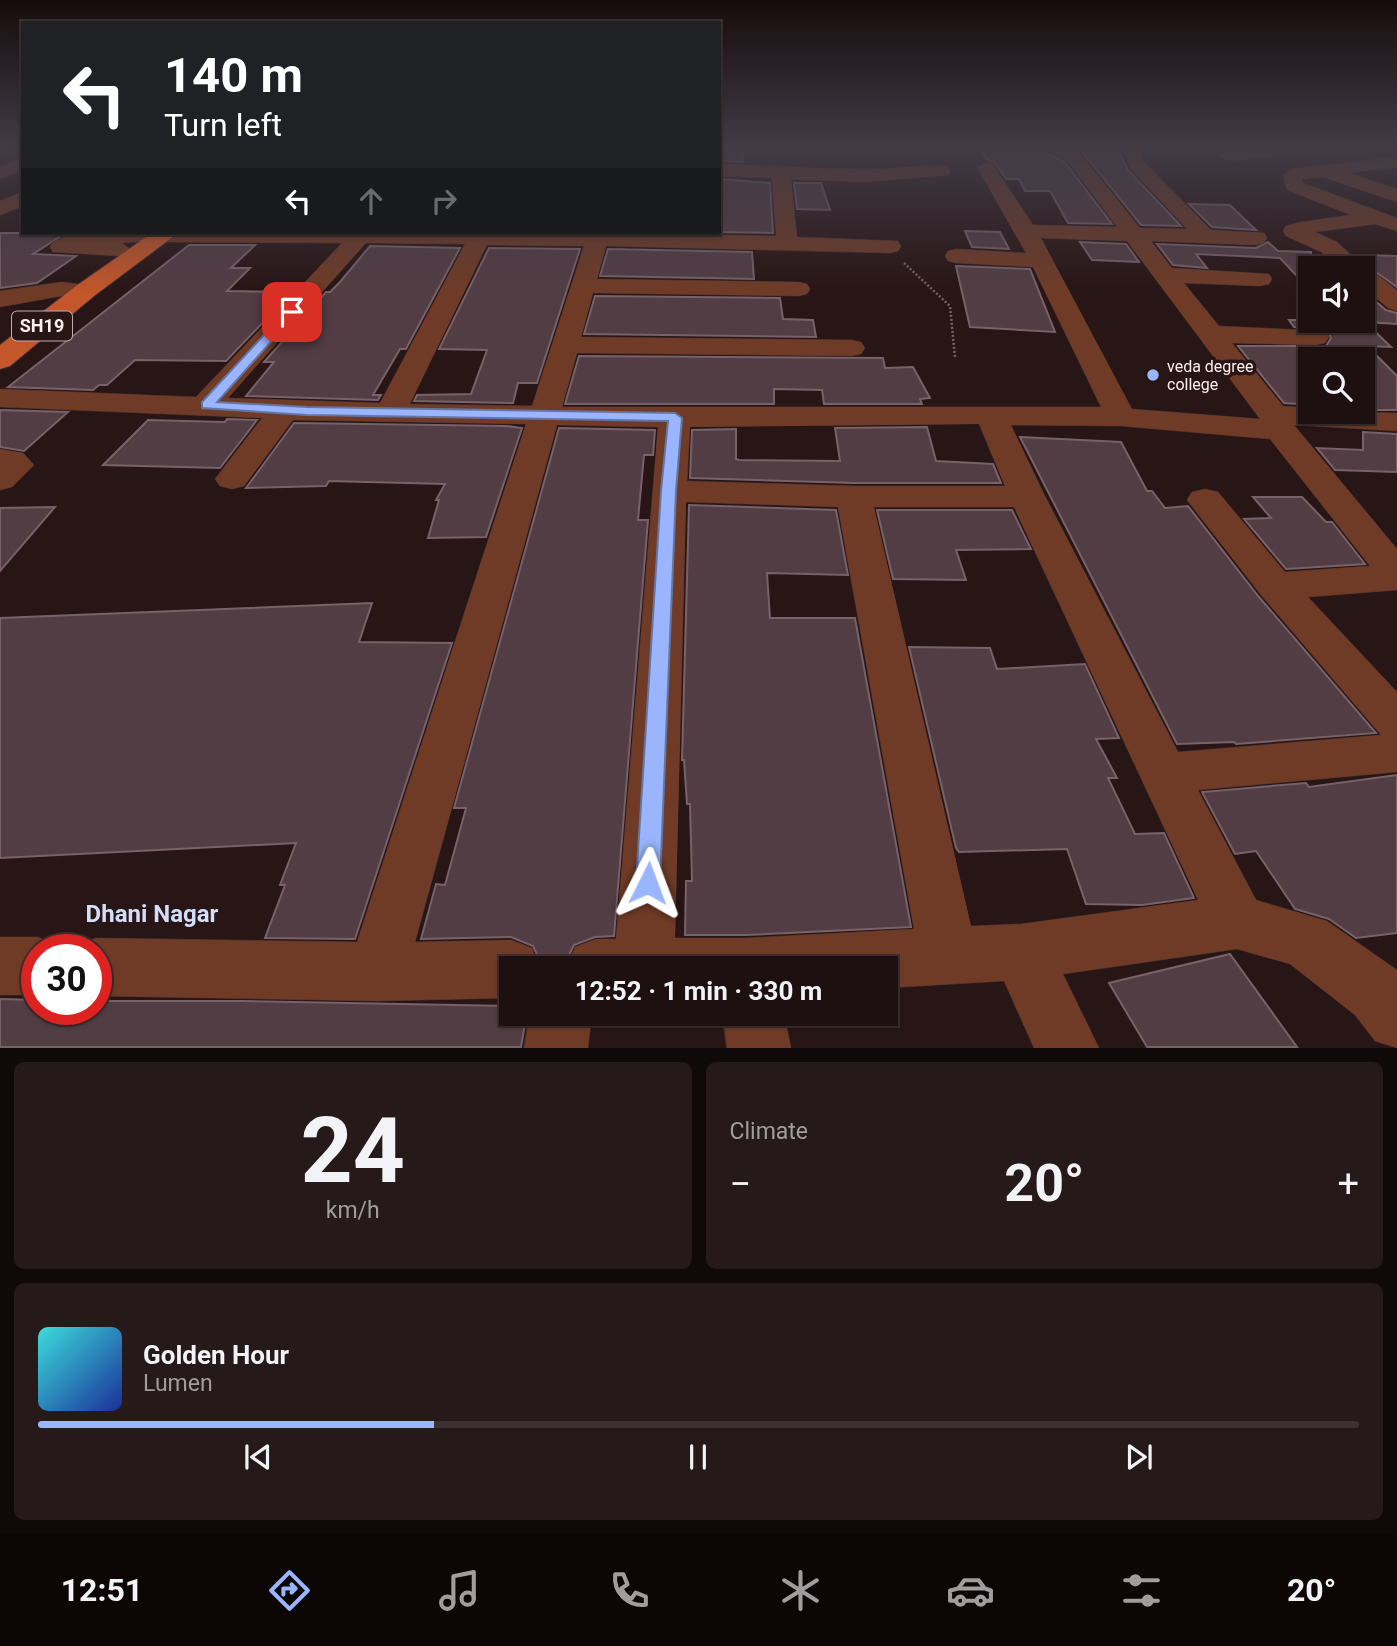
<!DOCTYPE html>
<html lang="en">
<head>
<meta charset="utf-8">
<style>
  :root { --surface:#1e1010; --page:#261919; --text:#f1f3f6; --muted:#a19d9f; --line:#3c3030; --accent:#9ab5fd }
  body { margin:0; font-family:Roboto,sans-serif; background:var(--page); color:var(--text); height:100vh; display:flex; flex-direction:column; font-size:26px; white-space:nowrap }
  * { box-sizing:border-box; margin:0 }
  p { font-size:23px; color:var(--muted) }
  .icon { flex:none; width:38px; height:38px; fill:none; stroke:currentColor; stroke-width:2; stroke-linecap:round; stroke-linejoin:round }
  .map { position:relative; height:1048px; overflow:hidden }
  .sheet { display:flex; flex-direction:column; gap:14px; padding:14px; background:#100909; flex:1 }
  .sheet>* { flex:none }
  .hud { position:absolute; left:21px; top:21px; width:700px; height:214px; border-radius:0px; box-shadow:0 2px 5px #0004,0 0 0 2px var(--line); background:#202124; color:#fff; overflow:hidden }
  .controls { position:absolute; left:1298px; top:256px; display:grid; gap:14px }
  .controls a { display:grid; place-items:center; width:77px; height:77px; border-radius:0px; background:var(--surface); box-shadow:0 2px 5px #0004,0 0 0 2px var(--line); font-size:35px }
  .speed { position:absolute; left:21px; top:934px; display:flex; gap:14px; font-size:35px; font-weight:700; text-align:center }
  .speed>* { display:grid; place-content:center; width:91px; height:91px; border-radius:50%; background:var(--surface); box-shadow:0 2px 5px #0004,0 0 0 2px var(--line); line-height:1 }
  .speed .limit { border:10px solid #d22; background:#fff; color:#111 }
  .pin { position:absolute; display:grid; place-items:center; width:60px; height:60px; color:#fff; margin:-30px; border-radius:14px; box-shadow:0 4px 10px #0006 }
  .me { position:absolute; width:77px; margin:-38px; rotate:3deg; stroke-linejoin:round; filter:drop-shadow(0 0 5px #0008) }
  .turn { display:flex; align-items:center; gap:24px; height:147px; padding:0 28px; font-size:32px }
  .turn .icon { width:91px; height:91px; stroke-width:2.5 }
  .turn b { display:block; font-size:49px; line-height:60px }
  .lanes { display:flex; align-items:center; height:66px; padding:0 28px; background:#0003; justify-content:center; gap:35px; direction:ltr }
  .lanes .off { opacity:.35 }
  .big { font-size:52px; font-weight:700; line-height:1.1 }
  .sheet .card { flex:1; display:flex; flex-direction:column; justify-content:center; gap:10px; min-width:0; padding:0 24px; border-radius:10px; background:var(--page) }
  .sheet .dial { align-items:center; gap:0 }
  .dial b { font-size:91px; line-height:1 }
  .song { display:flex; align-items:center; gap:21px }
  .cover { width:84px; height:84px; border-radius:10px; background:linear-gradient(135deg,hsl(180 70% 55%),hsl(230 70% 35%)) }
  .played { height:7px; border-radius:4px; background:linear-gradient(90deg,var(--accent) 30%,var(--line) 30%) }
  .keys { display:flex; justify-content:space-around; direction:ltr }
  .heat { display:flex; justify-content:space-between; align-items:center; font-size:38px; direction:ltr }
  .sheet .tiles { flex:1; display:grid; gap:14px; grid-template-columns:1fr 1fr }
  .card:last-child { grid-column:span 2 }
  .trip { position:absolute; left:499px; top:956px; width:399px; height:70px; border-radius:0px; background:var(--surface); box-shadow:0 2px 5px #0004,0 0 0 2px var(--line); font-weight:700; line-height:70px; text-align:center }
  .tab-bar { display:flex; height:112px; justify-content:space-around; align-items:center; background:#0c0606; color:var(--muted) }
  .tab-bar .icon { width:49px; height:49px }
  .tab-bar .on { color:var(--accent) }
  .tab-bar b { font-size:32px; color:var(--text) }
  .map>svg:first-child { display:block }
  .building { fill:#523d44; stroke:#786169; stroke-width:2 }
  .lines { fill:none; stroke-linecap:round; stroke-linejoin:round }
  .minor-casing { stroke:#422f2f; stroke-width:1 }
  .major-casing { stroke:#422f2f; stroke-width:2 }
  .path { stroke:#756363; stroke-width:2.5; stroke-dasharray:2 2; stroke-linecap:butt }
  .minor { fill:#6f3b27; fill-rule:evenodd }
  .major { fill:#c3562a; fill-rule:evenodd }
  .route { fill:#9ab5fd; stroke:#6476a4; stroke-width:2 }
  .poi-dot { fill:#9ab5fd; stroke:#281515; stroke-width:2.5 }
  .labels { text-anchor:middle; stroke-width:7; stroke-linejoin:round; paint-order:stroke }
  .far-poi-label { font-size:16px; fill:#feefef; stroke:#281515; text-anchor:start }
  .shield { fill:#281515; stroke:#beaeae; stroke-width:2 }
  .shield-label { font-size:18px; font-weight:bold; fill:#feefef }
  .near-neighbourhood-label { font-size:24px; font-weight:bold; fill:#d3defa; stroke:#281515 }
</style>
</head>
<body>
<div class="map">
<svg width="1397" height="1048" viewBox="0 0 1397 1048">
  <rect width="100%" height="100%" fill="#281515"/>
  <!-- building -->
  <g class="building">
    <polygon points="719,146 742,146 743,162 719,161"/>
    <polygon points="980,146 1038,146 1042,152 1064,161 1112,224 1068,223 1050,191 1025,191 1019,179 1006,179 994,162 986,159"/>
    <polygon points="1071,146 1116,146 1128,170 1181,226 1141,225 1080,149"/>
    <polygon points="719,179 770,183 773,233 719,232"/>
    <polygon points="794,183 821,183 830,210 797,209"/>
    <polygon points="1189,204 1230,205 1256,230 1212,227"/>
    <polygon points="965,231 1000,232 1009,249 972,247"/>
    <polygon points="0,233 66,233 33,254 76,256 37,283 0,288"/>
    <polygon points="1080,242 1126,244 1139,262 1092,260"/>
    <polygon points="1268,242 1278,251 1311,252 1311,291 1280,258 1196,254 1207,268 1173,265 1157,244 1256,248"/>
    <polygon points="189,245 255,245 231,268 250,268 227,291 292,292 226,361 135,360 107,385 99,385 93,390 8,387"/>
    <polygon points="370,246 460,248 406,349 400,349 373,395 381,395 378,400 246,396 274,362 264,362 326,292 330,292 340,282"/>
    <polygon points="489,248 580,249 537,383 518,383 513,403 414,401 417,395 471,394 487,350 439,349"/>
    <polygon points="608,249 752,252 754,279 600,276"/>
    <polygon points="1363,255 1397,256 1397,287 1363,263"/>
    <polygon points="956,266 1030,269 1055,332 970,327"/>
    <polygon points="1363,291 1386,310 1397,313 1397,324 1365,322 1391,347 1367,346 1397,376 1397,410 1363,410 1363,359 1319,359 1311,348 1311,405 1284,403 1238,346 1326,346 1331,338 1327,330 1294,327 1289,320 1363,320"/>
    <polygon points="595,296 780,298 783,319 813,320 816,337 584,334"/>
    <polygon points="579,356 883,358 885,368 913,367 930,398 920,399 922,404 824,404 822,390 774,389 774,404 565,404"/>
    <polygon points="0,410 68,412 24,451 0,447"/>
    <polygon points="227,419 257,420 220,468 103,465 148,420 225,422"/>
    <polygon points="294,423 507,426 522,428 486,537 428,538 439,500 436,500 445,484 329,481 326,486 246,488"/>
    <polygon points="927,427 936,461 993,464 1001,483 854,483 690,478 692,430 736,429 736,459 739,460 840,461 835,428"/>
    <polygon points="559,428 655,430 653,455 644,455 638,520 648,520 614,936 595,937 574,945 566,961 540,961 533,946 511,937 421,939 436,884 445,885 466,808 454,808"/>
    <polygon points="1363,432 1397,434 1397,472 1335,470 1317,448 1363,450"/>
    <polygon points="1020,437 1121,442 1147,491 1152,491 1165,508 1188,506 1259,597 1376,733 1236,744 1234,742 1177,744"/>
    <polygon points="1253,497 1302,497 1326,522 1332,522 1365,564 1286,569 1244,519 1271,518"/>
    <polygon points="689,505 836,510 848,575 767,573 770,618 855,618 911,927 746,935 685,935 686,881 692,881 690,804 687,804 684,760 682,760"/>
    <polygon points="55,507 0,571 0,508"/>
    <polygon points="877,510 1012,510 1031,549 956,550 966,580 893,579"/>
    <polygon points="372,603 359,642 452,643 355,939 265,938 285,885 280,885 296,843 0,858 0,618"/>
    <polygon points="909,647 990,648 997,669 1085,664 1119,738 1096,739 1117,778 1108,778 1135,834 1164,833 1194,898 1142,905 1086,904 1067,849 959,852 956,848"/>
    <polygon points="1397,775 1397,933 1356,938 1329,919 1295,909 1256,851 1235,854 1202,792 1306,783 1309,787"/>
    <polygon points="1230,954 1297,1047 1147,1047 1109,983"/>
    <polygon points="0,999 37,1000 37,1010 96,1010 96,1001 242,1001 511,1006 511,1013 527,1013 521,1047 0,1047"/>
  </g>
  <g class="lines">
    <!-- minor casing -->
    <g class="minor-casing">
      <g id="minor">
        <path d="M 1041,146 L 1064,146 L 1078,151 L 1140,228 L 1187,229 L 1130,168 L 1122,146 L 1138,146 L 1144,162 L 1211,230 L 1264,233 L 1267,238 L 1264,243 L 1256,245 L 1151,241 L 1172,268 L 1269,274 L 1272,279 L 1269,284 L 1260,286 L 1184,283 L 1219,326 L 1325,331 L 1329,337 L 1325,343 L 1315,345 L 1232,343 L 1283,406 L 1311,408 L 1311,411 L 1397,413 L 1397,431 L 1294,425 L 1397,549 L 1397,590 L 1308,597 L 1397,692 L 1397,772 L 1198,790 L 1256,900 L 1327,921 L 1397,970 L 1397,1048 L 1375,1041 L 1355,1015 L 1290,964 L 1237,949 L 1063,974 L 1099,1048 L 1034,1048 L 1004,981 L 886,988 L 886,968 L 566,968 L 575,947 L 596,939 L 616,939 L 658,427 L 557,425 L 415,942 L 511,940 L 532,948 L 540,968 L 511,968 L 511,998 L 377,1001 L 96,996 L 96,950 L 73,950 L 75,946 L 96,938 L 357,942 L 526,424 L 293,420 L 244,486 L 232,489 L 220,486 L 215,479 L 262,418 L 0,407 L 0,389 L 196,397 L 342,243 L 164,242 L 156,240 L 155,233 L 625,233 L 776,236 L 772,178 L 719,176 L 719,164 L 864,170 L 941,165 L 948,167 L 950,171 L 948,175 L 864,182 L 791,179 L 797,237 L 898,241 L 901,246 L 898,251 L 890,253 L 606,246 L 597,279 L 798,282 L 807,284 L 810,289 L 807,294 L 798,296 L 593,293 L 581,337 L 851,340 L 861,342 L 865,348 L 861,354 L 851,356 L 577,353 L 562,407 L 1101,407 L 1033,267 L 956,263 L 948,261 L 945,256 L 948,251 L 956,249 L 1026,253 L 977,167 L 986,162 L 992,163 L 1033,225 L 1117,227 L 1066,159 L 1043,150 ZM 1041,238 L 1127,241 L 1260,419 L 1132,409 ZM 366,243 L 465,244 L 380,403 L 228,398 ZM 487,245 L 584,246 L 532,406 L 410,404 ZM 979,424 L 1005,486 L 854,486 L 687,481 L 690,427 ZM 1011,425 L 1121,426 L 1270,439 L 1370,566 L 1285,572 L 1218,492 L 1205,489 L 1192,492 L 1187,500 L 1261,595 L 1381,735 L 1178,752 L 1045,496 ZM 686,502 L 838,507 L 914,929 L 746,938 L 675,938 ZM 874,507 L 1014,507 L 1198,900 L 1021,924 L 971,926 Z"/>
        <polygon points="1276,146 1329,146 1320,151 1229,161 1220,156 1229,151"/>
        <polygon points="1397,157 1397,167 1349,173 1397,189 1397,202 1323,177 1302,179 1303,183 1397,218 1397,231 1375,224 1315,232 1337,242 1365,268 1371,270 1397,290 1397,311 1388,308 1363,287 1363,268 1340,268 1321,252 1286,236 1283,231 1286,226 1301,222 1351,215 1287,190 1283,175 1292,169"/>
        <polygon points="23,158 23,170 0,179 0,166"/>
        <polygon points="23,192 23,206 0,215 0,201"/>
        <polygon points="74,233 146,233 148,236 145,241 122,243 130,249 127,254 119,256 53,252 50,247 53,242"/>
        <polygon points="62,282 94,286 97,291 94,296 85,298 62,296 0,307 0,291"/>
        <polygon points="0,449 23,453 34,465 12,487 0,490"/>
        <polygon points="0,937 37,937 58,945 60,950 37,950 37,995 0,995"/>
        <polygon points="530,1013 592,1013 588,1048 524,1048"/>
        <polygon points="722,1013 784,1013 791,1048 727,1048"/>
      </g>
    </g>
    <!-- major casing -->
    <g class="major-casing">
      <polygon id="major" points="152,233 178,233 94,296 10,366 0,369 0,345 76,286"/>
    </g>
    <!-- path -->
    <polyline class="path" points="904,263 950,306 955,357"/>
    <!-- minor -->
    <use href="#minor" class="minor"/>
    <!-- major -->
    <use href="#major" class="major"/>
  </g>
  <!-- sky -->
  <linearGradient id="sky" x2="0" y2="1"><stop stop-color="#160c0c"/><stop offset="0.5" stop-color="#423b46"/><stop offset="1" stop-color="#423b46" stop-opacity="0"/></linearGradient>
  <rect width="1397" height="292" fill="url(#sky)"/>
  <!-- route -->
  <polygon class="route" points="292,308 296,309 296,314 217,402 307,407 675,413 682,418 676,491 660,883 657,891 648,894 640,891 636,883 661,491 668,421 307,415 202,408 202,402 288,309"/>
  <!-- markers -->
  <circle class="poi-dot" cx="1153" cy="375" r="7"/>
  <g class="labels">
    <!-- far-poi labels -->
    <g class="far-poi-label">
      <text x="1167" y="372">veda degree<tspan x="1167" dy="18">college</tspan></text>
    </g>
    <!-- shield labels -->
    <rect class="shield" x="12" y="311.5" width="60" height="29" rx="5"/>
    <g class="shield-label">
      <text x="42" y="332">SH19</text>
    </g>
    <!-- near-neighbourhood labels -->
    <g class="near-neighbourhood-label">
      <text x="152" y="922">Dhani Nagar</text>
    </g>
  </g>
</svg>
<div class="controls">
<a><svg class="icon" aria-label="sound" viewBox="0 0 24 24"><path d="M4 9h4l5-4v14l-5-4H4zM17 9q2 3 0 6"/></svg></a>
<a><svg class="icon" aria-label="search" viewBox="0 0 24 24"><circle cx="10" cy="10" r="6"/><path d="M15 15l6 6"/></svg></a>
</div>
<div class="speed"><div class="limit">30</div></div>
<div class="pin" style="left:292px;top:312px;background:#d93025"><svg class="icon" aria-label="arrive" viewBox="0 0 24 24"><path d="M6 21V4h12l-3 4 3 4H6"/></svg></div>
<svg class="me" style="left:648px;top:883px" viewBox="-20 -20 40 40"><path d="M0-17L14 15 0 8-14 15z" fill="#9ab5fd" stroke="#fff" stroke-width="4"/></svg>
<div class="trip">12:52 · 1 min · 330 m</div>
<div class="hud">
<div class="turn"><svg class="icon" aria-label="left" viewBox="0 0 24 24"><path d="M17 20v-9H6M10 6l-5 5 5 5"/></svg><div><b>140 m</b>Turn left</div></div>
<div class="lanes"><svg class="icon" aria-label="left" viewBox="0 0 24 24"><path d="M17 20v-9H6M10 6l-5 5 5 5"/></svg><svg class="icon off" aria-label="ahead" viewBox="0 0 24 24"><path d="M12 20V5M6 11l6-6 6 6"/></svg><svg class="icon off" aria-label="right" viewBox="0 0 24 24"><path d="M7 20v-9h11M14 6l5 5-5 5"/></svg></div>
</div>
</div>
<section class="sheet">
<div class="tiles">
<div class="card dial"><b>24</b><p>km/h</p></div>
<div class="card"><p>Climate</p>
<div class="heat"><a>−</a><b class="big">20°</b><a>+</a></div>
</div>
<div class="card">
<div class="song"><i class="cover"></i><div><b>Golden Hour</b><p>Lumen</p></div></div>
<div class="played"></div>
<div class="keys"><svg class="icon" aria-label="previous" viewBox="0 0 24 24"><path d="M18 5L8 12l10 7zM5 5v14"/></svg><svg class="icon" aria-label="pause" viewBox="0 0 24 24"><path d="M8 5v14M16 5v14"/></svg><svg class="icon" aria-label="next" viewBox="0 0 24 24"><path d="M6 5l10 7-10 7zM19 5v14"/></svg></div>
</div>
</div>
</section>
<nav class="tab-bar">
<b>12:51</b>
<svg class="icon on" aria-label="directions" viewBox="0 0 24 24"><path d="M12 3l9 9-9 9-9-9zM9 14v-3h6M13 9l2 2-2 2"/></svg>
<svg class="icon" aria-label="music" viewBox="0 0 24 24"><path d="M9 18V5l10-2v13"/><circle cx="6" cy="18" r="3"/><circle cx="16" cy="16" r="3"/></svg>
<svg class="icon" aria-label="phone" viewBox="0 0 24 24"><path d="M5 4h4l2 5-3 2q2 4 5 5l2-3 5 2v4C11 20 4 13 5 4z"/></svg>
<svg class="icon" aria-label="climate" viewBox="0 0 24 24"><path d="M12 3v18M4 7l16 10M4 17L20 7"/></svg>
<svg class="icon" aria-label="car" viewBox="0 0 24 24"><path d="M5 17H2v-5l4-1 3-4h7l3 4 3 1v5h-3M9 17h6M6 11h13"/><circle cx="7" cy="17" r="2"/><circle cx="17" cy="17" r="2"/></svg>
<svg class="icon" aria-label="filters" viewBox="0 0 24 24"><path d="M4 7h16M4 17h16"/><circle cx="9" cy="7" r="2"/><circle cx="15" cy="17" r="2"/></svg>
<b>20°</b>
</nav>
</body>
</html>
